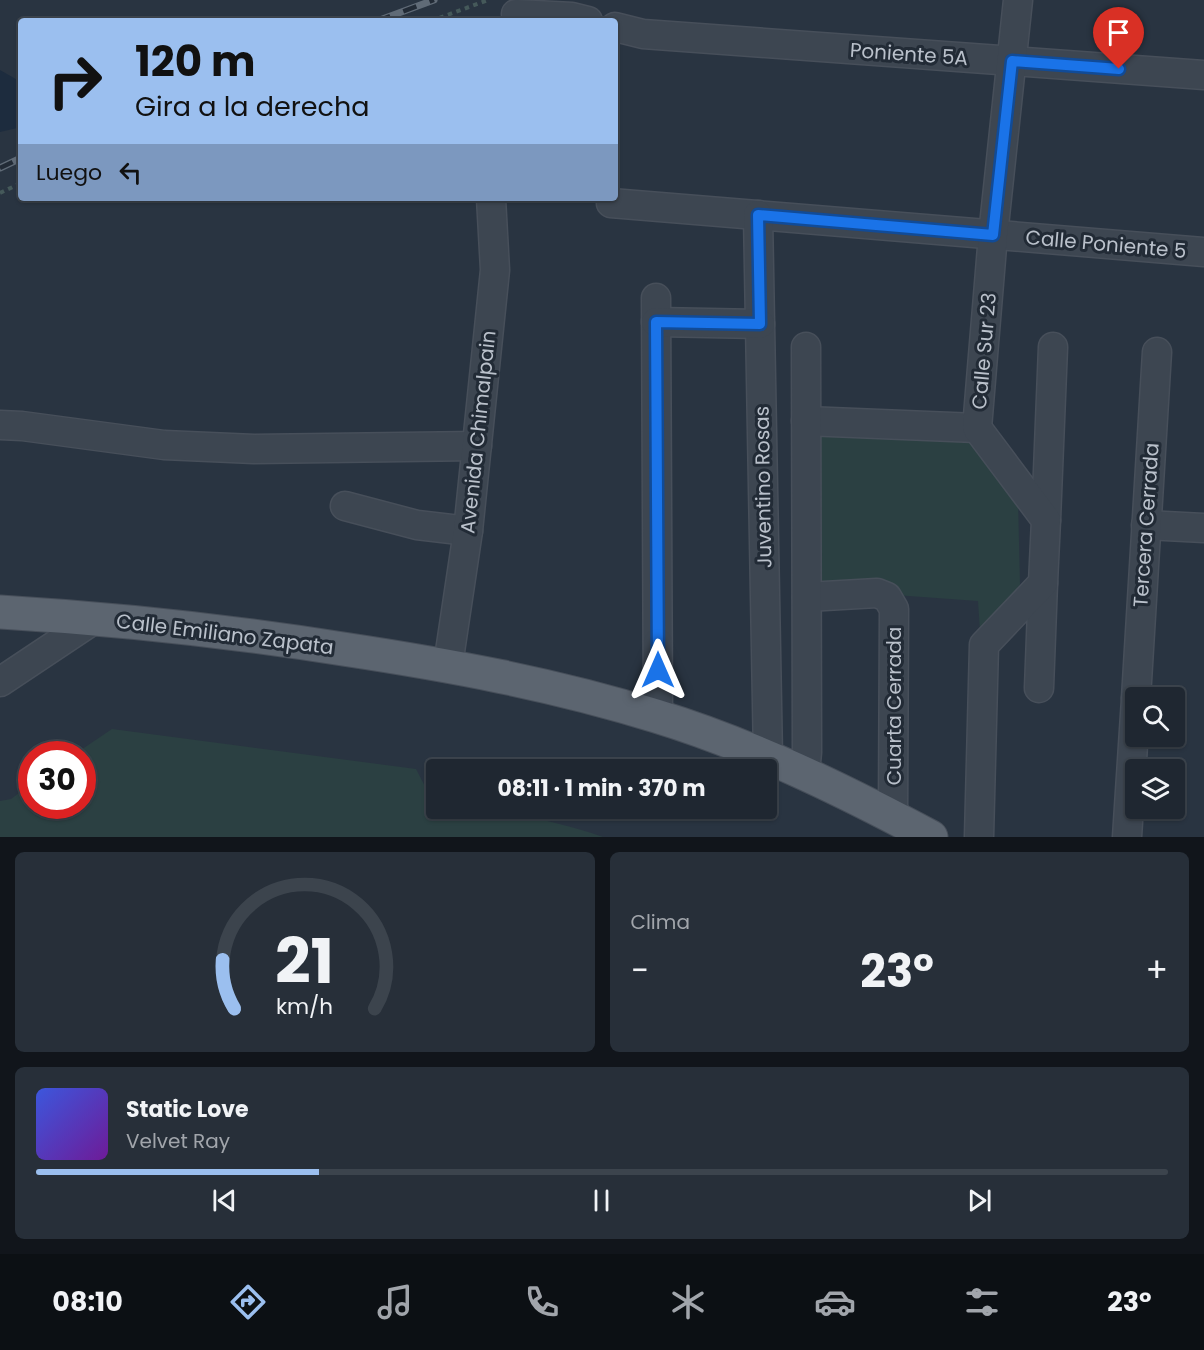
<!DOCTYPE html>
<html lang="es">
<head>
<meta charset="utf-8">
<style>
  :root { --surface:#1f2731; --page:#272f39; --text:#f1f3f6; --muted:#a1a5ab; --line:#3c444d; --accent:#9bbfef }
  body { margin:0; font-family:Poppins,sans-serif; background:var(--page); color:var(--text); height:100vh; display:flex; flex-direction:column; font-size:22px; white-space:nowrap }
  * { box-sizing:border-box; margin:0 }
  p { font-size:20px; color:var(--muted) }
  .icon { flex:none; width:33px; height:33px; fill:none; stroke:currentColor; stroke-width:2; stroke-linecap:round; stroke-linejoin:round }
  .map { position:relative; height:837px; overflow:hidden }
  .drawer { display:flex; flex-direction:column; gap:15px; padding:15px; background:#11151b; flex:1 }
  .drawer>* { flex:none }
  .guide { position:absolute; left:18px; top:18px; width:600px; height:183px; border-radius:6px; box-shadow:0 2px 4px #0004,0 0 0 2px var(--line); background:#9bbfef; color:#111; overflow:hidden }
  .tools { position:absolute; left:1125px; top:687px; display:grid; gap:12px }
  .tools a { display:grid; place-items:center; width:60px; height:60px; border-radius:6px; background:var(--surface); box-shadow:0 2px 4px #0004,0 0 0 2px var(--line); font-size:30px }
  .speed { position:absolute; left:18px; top:741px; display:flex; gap:12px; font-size:30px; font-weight:700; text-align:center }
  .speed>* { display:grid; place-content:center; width:78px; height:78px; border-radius:50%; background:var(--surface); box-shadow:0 2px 4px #0004,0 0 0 2px var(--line); line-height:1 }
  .speed .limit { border:9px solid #d22; background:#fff; color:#111 }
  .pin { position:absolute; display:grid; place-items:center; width:51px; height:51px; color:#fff; margin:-62px -26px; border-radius:50% 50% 50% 0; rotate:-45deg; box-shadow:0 0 6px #0007 }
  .pin .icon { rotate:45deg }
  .me { position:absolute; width:66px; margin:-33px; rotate:0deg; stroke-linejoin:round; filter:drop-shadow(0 0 4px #0008) }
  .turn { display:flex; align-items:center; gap:21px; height:126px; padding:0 18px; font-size:27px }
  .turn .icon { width:78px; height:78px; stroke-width:2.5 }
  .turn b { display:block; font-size:42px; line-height:51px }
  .then { display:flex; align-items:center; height:57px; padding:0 18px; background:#0003; gap:12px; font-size:22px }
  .big { font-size:45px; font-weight:700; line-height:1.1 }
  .drawer .tile { flex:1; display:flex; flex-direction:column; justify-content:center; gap:9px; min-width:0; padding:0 21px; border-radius:9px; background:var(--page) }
  .drawer .dial { align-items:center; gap:0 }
  .dial svg { height:156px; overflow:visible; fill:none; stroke:var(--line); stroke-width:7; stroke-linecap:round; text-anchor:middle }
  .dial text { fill:var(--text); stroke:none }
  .song { display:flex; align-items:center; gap:18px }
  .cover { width:72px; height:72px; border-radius:9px; background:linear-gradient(135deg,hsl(230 70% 55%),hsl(280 70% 35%)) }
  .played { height:6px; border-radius:3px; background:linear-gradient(90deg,var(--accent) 25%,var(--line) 25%) }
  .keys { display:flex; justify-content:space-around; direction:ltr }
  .heat { display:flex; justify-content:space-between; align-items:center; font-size:33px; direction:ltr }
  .drawer .tiles { flex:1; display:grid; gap:15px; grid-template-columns:1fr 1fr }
  .tile:last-child { grid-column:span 2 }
  .trip { position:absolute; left:426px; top:759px; width:351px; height:60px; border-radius:6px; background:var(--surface); box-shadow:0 2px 4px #0004,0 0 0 2px var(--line); font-weight:700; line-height:60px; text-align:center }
  .dock { display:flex; height:96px; justify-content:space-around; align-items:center; background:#0c1014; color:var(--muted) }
  .dock .icon { width:42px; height:42px }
  .dock .selected { color:var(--accent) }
  .dock b { font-size:27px; color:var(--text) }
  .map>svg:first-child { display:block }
  .green { fill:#2b4042 }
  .water { fill:#1d2c3e }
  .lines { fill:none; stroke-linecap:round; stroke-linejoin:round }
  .minor-casing { stroke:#474f5a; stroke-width:31 }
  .major-casing { stroke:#474f5a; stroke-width:35 }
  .path { stroke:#45595a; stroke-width:4; stroke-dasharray:4.5 4.5; stroke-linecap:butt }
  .minor { stroke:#3d4651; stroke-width:28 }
  .major { stroke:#5c6570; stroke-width:33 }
  .rail-casing { stroke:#606b77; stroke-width:7 }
  .rail { stroke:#222b36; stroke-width:4.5; stroke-dasharray:14; stroke-linecap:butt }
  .route-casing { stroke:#114b97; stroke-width:15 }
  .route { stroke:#1a73e8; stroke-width:10 }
  .labels { text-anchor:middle; stroke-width:6; stroke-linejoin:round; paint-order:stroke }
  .street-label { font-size:20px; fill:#bac1cb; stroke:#222b36 }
</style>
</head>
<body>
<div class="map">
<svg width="1204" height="837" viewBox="0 0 1204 837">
  <rect width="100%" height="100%" fill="#293441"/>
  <!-- green -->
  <g class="green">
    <polygon points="814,427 968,435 1018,500 1020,585 980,631 978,601 812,589"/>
    <path d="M 112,729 L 416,769 L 433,802 L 436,802 L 436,808 C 493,808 550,819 603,837 L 0,837 L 0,801 L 11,799 L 31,784 L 32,806 L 82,806 L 82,754 L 75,754 Z"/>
  </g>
  <!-- water -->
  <polygon class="water" points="0,70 21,82 21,121 17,128 0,132"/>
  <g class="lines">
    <!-- minor casing -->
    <g class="minor-casing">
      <g id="minor">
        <polyline points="516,14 572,17 588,21"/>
        <polyline points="615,27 643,34 1204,75"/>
        <polyline points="611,203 1204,252"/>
        <polyline points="758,215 768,758"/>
        <polyline points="656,298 658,716"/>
        <polyline points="656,322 760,324"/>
        <polyline points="806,421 977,428"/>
        <polyline points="0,425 22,426 164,445 254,449 477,446"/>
        <polyline points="345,506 417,525 468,531"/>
        <polyline points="1046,520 1053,347"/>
        <polyline points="1146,525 1204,528"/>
        <polyline points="807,597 877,593 887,597 894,609 893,817"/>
        <polyline points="448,665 468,531 495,270 491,198"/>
        <polyline points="0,682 96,618"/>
        <polyline points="1039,688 1043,583"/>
        <polyline points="1136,698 1157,352"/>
        <polyline points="805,774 807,752 806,347"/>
        <polyline points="979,837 984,645 1043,583 1046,520 977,428 993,235 1018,0"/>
        <polyline points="1127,837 1136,699"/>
      </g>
    </g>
    <!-- major casing -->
    <g class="major-casing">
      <path id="major" d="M 0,612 C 115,619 229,631 343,649 C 449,665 553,684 656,716 C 751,745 843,790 931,837"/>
    </g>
    <!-- path -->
    <g class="path">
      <polyline points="431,21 488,0"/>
      <polyline points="0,193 21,183"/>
    </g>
    <!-- minor -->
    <use href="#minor" class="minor"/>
    <!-- major -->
    <use href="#major" class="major"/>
    <!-- rail casing -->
    <g class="rail-casing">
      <g id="rail">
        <polyline points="377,21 434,0"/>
        <polyline points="0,168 21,158"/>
      </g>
    </g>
    <!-- rail -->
    <use href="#rail" class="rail"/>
  </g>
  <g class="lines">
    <!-- route casing -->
    <g class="route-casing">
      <polyline id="route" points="658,670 656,322 760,324 758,215 993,235 1012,61 1119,69"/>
    </g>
    <!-- route -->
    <use href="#route" class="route"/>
  </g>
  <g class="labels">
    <!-- street labels -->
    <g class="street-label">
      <text transform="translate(909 54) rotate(4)" y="7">Poniente 5A</text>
      <text transform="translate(1106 244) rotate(5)" y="7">Calle Poniente 5</text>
      <text transform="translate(984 351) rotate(-85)" y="7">Calle Sur 23</text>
      <text transform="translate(478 432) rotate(-84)" y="7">Avenida Chimalpain</text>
      <text transform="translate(763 487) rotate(-91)" y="7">Juventino Rosas</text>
      <text transform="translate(1146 525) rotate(-86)" y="7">Tercera Cerrada</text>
      <text transform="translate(225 634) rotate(7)" y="7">Calle Emiliano Zapata</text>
      <text transform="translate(894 706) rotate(-90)" y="7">Cuarta Cerrada</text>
    </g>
  </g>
</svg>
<div class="tools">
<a><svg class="icon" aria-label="search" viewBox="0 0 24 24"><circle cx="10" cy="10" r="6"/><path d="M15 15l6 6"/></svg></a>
<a><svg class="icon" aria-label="layers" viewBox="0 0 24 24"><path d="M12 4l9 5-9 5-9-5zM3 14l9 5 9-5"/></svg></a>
</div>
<div class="speed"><div class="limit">30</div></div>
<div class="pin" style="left:1119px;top:69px;background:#d93025"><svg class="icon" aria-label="arrive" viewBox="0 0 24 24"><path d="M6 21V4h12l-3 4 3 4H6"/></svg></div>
<svg class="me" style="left:658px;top:670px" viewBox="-20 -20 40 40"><path d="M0-17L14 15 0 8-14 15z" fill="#1a73e8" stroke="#fff" stroke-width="4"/></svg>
<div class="trip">08:11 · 1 min · 370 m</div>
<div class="guide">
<div class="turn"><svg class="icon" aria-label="right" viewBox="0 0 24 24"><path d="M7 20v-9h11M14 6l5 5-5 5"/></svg><div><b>120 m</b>Gira a la derecha</div></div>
<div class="then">Luego<svg class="icon" aria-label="left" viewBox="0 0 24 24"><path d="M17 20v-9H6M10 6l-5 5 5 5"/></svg></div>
</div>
</div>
<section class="drawer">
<div class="tiles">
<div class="tile dial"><svg viewBox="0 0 100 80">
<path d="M14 69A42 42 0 1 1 86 69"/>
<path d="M14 69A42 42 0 0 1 8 44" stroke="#9bbfef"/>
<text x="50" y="56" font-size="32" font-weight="700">21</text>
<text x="50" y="72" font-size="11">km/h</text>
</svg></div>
<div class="tile"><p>Clima</p>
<div class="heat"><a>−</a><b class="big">23°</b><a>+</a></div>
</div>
<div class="tile">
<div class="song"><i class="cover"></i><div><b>Static Love</b><p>Velvet Ray</p></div></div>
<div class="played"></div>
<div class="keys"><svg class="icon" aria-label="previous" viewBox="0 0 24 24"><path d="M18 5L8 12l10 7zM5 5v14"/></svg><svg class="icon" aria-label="pause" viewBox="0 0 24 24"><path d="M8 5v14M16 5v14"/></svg><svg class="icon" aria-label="next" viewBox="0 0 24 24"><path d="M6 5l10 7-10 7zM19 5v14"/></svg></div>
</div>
</div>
</section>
<nav class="dock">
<b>08:10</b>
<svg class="icon selected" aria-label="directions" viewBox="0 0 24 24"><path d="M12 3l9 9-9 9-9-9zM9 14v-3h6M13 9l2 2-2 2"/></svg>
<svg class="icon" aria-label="music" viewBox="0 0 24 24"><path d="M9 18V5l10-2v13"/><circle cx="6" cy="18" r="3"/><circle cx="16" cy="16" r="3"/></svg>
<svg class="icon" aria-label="phone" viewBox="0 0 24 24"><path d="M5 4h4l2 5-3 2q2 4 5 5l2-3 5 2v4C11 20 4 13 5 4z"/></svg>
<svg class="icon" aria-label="climate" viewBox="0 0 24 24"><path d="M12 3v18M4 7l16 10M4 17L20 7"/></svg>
<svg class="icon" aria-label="car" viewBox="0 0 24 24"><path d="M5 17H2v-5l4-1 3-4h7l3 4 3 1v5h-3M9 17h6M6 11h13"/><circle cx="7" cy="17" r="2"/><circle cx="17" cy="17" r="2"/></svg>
<svg class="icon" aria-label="filters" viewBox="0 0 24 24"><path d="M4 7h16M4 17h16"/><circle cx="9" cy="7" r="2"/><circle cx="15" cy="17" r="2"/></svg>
<b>23°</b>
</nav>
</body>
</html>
